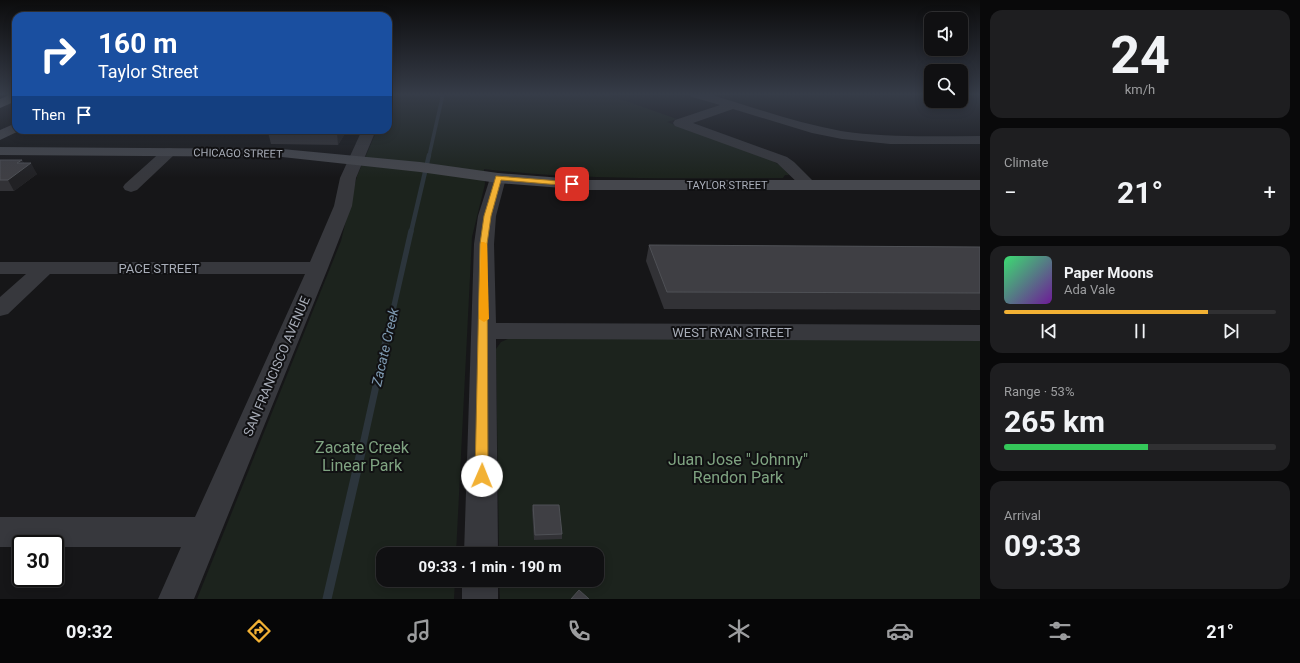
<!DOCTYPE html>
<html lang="en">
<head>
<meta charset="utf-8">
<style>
  :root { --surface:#101012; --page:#1e1e20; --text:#f1f3f6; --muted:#9c9d9f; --line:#303032; --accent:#f2b134 }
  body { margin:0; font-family:Roboto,sans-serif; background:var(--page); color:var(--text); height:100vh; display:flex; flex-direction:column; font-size:15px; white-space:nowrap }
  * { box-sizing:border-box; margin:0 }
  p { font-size:13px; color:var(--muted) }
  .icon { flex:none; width:22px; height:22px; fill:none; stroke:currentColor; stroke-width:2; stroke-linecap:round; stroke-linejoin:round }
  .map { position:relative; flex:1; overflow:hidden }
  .side { display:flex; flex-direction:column; gap:10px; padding:10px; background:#09090a; width:320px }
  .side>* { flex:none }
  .guide { position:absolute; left:12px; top:12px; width:380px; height:122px; border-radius:12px; box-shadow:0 2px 10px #0003,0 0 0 1px var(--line); background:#1a4fa0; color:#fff; overflow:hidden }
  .controls { position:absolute; left:924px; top:12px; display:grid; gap:8px }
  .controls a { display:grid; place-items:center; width:44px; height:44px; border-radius:8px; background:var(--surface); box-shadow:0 2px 10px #0003,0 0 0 1px var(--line); font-size:20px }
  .speed { position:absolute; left:12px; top:535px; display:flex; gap:8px; font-size:20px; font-weight:700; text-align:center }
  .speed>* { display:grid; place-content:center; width:52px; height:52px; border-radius:50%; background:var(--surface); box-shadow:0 2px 10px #0003,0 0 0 1px var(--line); line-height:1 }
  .speed .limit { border:2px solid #111; border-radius:6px; background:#fff; color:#111 }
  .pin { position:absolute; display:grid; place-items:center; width:34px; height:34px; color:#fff; margin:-17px; border-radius:8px; box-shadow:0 2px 6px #0006 }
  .me { position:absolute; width:44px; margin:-22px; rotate:1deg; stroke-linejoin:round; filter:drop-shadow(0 0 3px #0008) }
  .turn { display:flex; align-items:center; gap:14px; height:84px; padding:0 20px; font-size:18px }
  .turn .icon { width:52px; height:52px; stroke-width:2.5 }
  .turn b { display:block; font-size:28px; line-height:34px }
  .then { display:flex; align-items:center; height:38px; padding:0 20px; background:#0003; gap:8px; font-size:15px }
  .big { font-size:30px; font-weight:700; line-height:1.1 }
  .side .widget { flex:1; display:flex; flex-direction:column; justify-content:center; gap:6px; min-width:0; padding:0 14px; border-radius:12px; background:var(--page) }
  .side .dial { align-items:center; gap:0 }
  .dial b { font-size:52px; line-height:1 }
  .song { display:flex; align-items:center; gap:12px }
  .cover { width:48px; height:48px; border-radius:6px; background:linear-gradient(135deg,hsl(140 70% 55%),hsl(280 70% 35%)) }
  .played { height:4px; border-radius:2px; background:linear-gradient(90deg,var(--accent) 75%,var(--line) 75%) }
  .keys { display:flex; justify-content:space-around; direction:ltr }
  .heat { display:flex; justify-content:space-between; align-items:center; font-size:22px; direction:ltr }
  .charge { height:6px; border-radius:3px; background:linear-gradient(90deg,#34c759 53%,var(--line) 0) }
  .trip { position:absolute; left:376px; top:547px; width:228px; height:40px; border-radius:12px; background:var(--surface); box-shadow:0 2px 10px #0003,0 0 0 1px var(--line); font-weight:700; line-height:40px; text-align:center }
  .dock { display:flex; height:64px; justify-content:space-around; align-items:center; background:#060607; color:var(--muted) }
  .dock .icon { width:28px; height:28px }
  .dock .on { color:var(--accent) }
  .dock b { font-size:18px; color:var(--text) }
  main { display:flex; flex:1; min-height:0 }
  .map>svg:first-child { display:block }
  .green { fill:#1c231d }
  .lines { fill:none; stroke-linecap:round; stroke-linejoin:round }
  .stream-far4 { stroke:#2c353c; stroke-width:3.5 }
  .stream-far3 { stroke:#2c353c; stroke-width:4.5 }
  .stream-far2 { stroke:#2c353c; stroke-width:5.5 }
  .stream-far1 { stroke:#2c353c; stroke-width:7 }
  .stream { stroke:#2c353c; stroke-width:9 }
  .street { fill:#37383d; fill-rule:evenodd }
  .secondary { fill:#45474d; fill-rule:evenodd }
  .highway { fill:#63666e; fill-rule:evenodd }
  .wall { fill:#323236 }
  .shaded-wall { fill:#212124 }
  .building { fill:#3f3f44; stroke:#4f5156 }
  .route { fill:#f2b134; stroke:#9d7322 }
  .slow { fill:#f59e0b }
  .labels { text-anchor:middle; stroke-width:4; stroke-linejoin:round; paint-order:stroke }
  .far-street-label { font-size:11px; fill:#a8adb8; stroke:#111113 }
  .street-label { font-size:13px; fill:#a8adb8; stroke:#111113 }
  .water-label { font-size:14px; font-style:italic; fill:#7f9bb3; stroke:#111113 }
  .near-park-label { font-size:16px; fill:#7fa381; stroke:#111113 }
</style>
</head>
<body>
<main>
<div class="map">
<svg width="980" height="599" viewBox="0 0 980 599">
  <rect width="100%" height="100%" fill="#161618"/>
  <!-- green -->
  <g class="green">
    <path d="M 392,94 L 606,94 L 677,119 L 667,122 L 766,157 L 781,166 L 789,175 L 785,175 L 783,178 C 683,178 583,181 484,169 L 485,184 L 472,237 L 456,554 L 383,554 L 383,580 L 455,580 L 454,599 L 197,599 L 341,241 L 357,176 L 377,130 L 388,130 L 388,104 Z"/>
    <polygon points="510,338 980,338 980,599 500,599 499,580 597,580 597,554 499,554 496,349 501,342"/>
  </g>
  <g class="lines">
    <!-- stream-far4 -->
    <polyline class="stream-far4" points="429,156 443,94"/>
    <!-- stream-far3 -->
    <polyline class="stream-far3" points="411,232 429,155"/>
    <!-- stream-far2 -->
    <polyline class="stream-far2" points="389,328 411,231"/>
    <!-- stream-far1 -->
    <polyline class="stream-far1" points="362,449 389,327"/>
    <!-- stream -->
    <polyline class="stream" points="327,599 362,448"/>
    <!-- street -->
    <g class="street">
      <path d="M 690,94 L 709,94 C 752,107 796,123 841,131 C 886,138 934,136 980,136 L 980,144 L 890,144 L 842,139 L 812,133 L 733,109 L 693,123 L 787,157 L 794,162 L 817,185 L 815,188 L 809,190 L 803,188 L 777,163 L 675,126 L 673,123 L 675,120 L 720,105 L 692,97 Z"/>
      <polygon points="362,130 376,130 356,178 352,206 328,268 194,599 158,599 181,547 55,547 55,544 21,544 21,547 0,547 0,517 195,517 305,274 50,274 8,314 0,316 0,297 26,274 0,274 0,262 310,262 334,206 340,178"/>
      <polygon points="169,148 174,149 176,152 174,155 137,190 131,192 125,190 123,187 125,184 164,149"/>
      <polygon points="498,173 504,175 506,178 496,216 494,244 496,323 980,325 980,341 496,339 498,554 464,554 474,244 478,216 490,178 492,175"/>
      <rect x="462" y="580" width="36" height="19"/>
    </g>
    <!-- secondary -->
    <g class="secondary">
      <polygon points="16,123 16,130 21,130 0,140 0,130"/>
      <polygon points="0,147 282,149 420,162 498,173 588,180 980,180 980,190 588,190 498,183 420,172 282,157 0,155"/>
    </g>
    <!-- highway -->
    <polygon class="highway" points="11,94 16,94 16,101 0,108 0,99"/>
  </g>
  <!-- wall -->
  <g class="wall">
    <polygon points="270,130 347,130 338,145 271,144 268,132"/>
    <polygon points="0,160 22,160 24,163 37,174 14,191 0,191"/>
    <polygon points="649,245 980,247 980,310 664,309 646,261"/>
    <polygon points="533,505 562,534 562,539 534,540 532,510"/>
  </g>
  <!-- shaded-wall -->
  <g class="shaded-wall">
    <polygon points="338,130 347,130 338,145 337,133"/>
    <polygon points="22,160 26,167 31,163 37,174 14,191 8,180 17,163"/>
  </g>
  <!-- building -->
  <g class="building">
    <polygon points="270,130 338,130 337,133 268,132"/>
    <polygon points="0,160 22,160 17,163 31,163 8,180 0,180"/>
    <polygon points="649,245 980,247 980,293 667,292"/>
    <polygon points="533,505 559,505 562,534 535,535"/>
    <polygon points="579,590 589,599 571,599"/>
  </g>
  <!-- sky -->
  <linearGradient id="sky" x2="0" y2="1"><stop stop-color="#0c0c0d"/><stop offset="0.53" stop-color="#363c48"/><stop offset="1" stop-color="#363c48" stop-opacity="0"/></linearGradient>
  <rect width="980" height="178" fill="url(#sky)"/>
  <!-- route -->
  <polygon class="route" points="496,176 572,182 576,184 572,186 501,180 491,216 487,244 488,476 486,480 482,482 477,480 475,476 480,244 484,216"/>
  <!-- slow -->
  <polygon class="slow" points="481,242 484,242 487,244 489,319 484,322 479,319"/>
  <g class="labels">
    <!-- far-street labels -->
    <g class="far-street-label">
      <text transform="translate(238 153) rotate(1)" y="4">CHICAGO STREET</text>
      <text x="727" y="189">TAYLOR STREET</text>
    </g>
    <!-- street labels -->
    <g class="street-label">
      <text x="159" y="273">PACE STREET</text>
      <text x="732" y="337">WEST RYAN STREET</text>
      <text transform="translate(276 366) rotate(-67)" y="5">SAN FRANCISCO AVENUE</text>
    </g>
    <!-- water labels -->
    <g class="water-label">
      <text transform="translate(385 347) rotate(-77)" y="5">Zacate Creek</text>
    </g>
    <!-- near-park labels -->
    <g class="near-park-label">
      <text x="362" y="453">Zacate Creek<tspan x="362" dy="18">Linear Park</tspan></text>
      <text x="738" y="465">Juan Jose "Johnny"<tspan x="738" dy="18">Rendon Park</tspan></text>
    </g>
  </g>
</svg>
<div class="controls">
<a><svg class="icon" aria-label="sound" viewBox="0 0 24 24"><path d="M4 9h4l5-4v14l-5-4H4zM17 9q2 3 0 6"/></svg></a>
<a><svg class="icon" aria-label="search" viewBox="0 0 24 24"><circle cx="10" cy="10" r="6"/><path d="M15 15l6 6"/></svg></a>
</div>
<div class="speed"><div class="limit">30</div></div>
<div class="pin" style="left:572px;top:184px;background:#d93025"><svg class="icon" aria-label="arrive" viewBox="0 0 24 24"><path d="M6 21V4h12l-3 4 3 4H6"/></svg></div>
<svg class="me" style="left:482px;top:476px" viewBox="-20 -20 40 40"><circle r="19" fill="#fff"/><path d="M0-13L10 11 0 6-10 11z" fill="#f2b134"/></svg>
<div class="trip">09:33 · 1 min · 190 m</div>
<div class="guide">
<div class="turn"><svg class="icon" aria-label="right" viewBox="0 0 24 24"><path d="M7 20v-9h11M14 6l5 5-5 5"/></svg><div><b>160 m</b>Taylor Street</div></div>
<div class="then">Then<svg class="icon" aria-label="arrive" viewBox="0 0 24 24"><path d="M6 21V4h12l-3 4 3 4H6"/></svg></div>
</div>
</div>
<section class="side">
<div class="widget dial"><b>24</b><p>km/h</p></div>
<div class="widget"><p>Climate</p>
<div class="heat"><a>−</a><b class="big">21°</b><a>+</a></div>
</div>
<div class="widget">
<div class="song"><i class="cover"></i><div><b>Paper Moons</b><p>Ada Vale</p></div></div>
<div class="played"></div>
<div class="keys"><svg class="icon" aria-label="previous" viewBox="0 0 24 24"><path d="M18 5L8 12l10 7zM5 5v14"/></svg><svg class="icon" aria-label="pause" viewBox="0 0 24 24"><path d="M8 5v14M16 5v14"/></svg><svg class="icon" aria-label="next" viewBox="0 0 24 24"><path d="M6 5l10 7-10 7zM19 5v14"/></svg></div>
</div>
<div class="widget"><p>Range · 53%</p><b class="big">265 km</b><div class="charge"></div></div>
<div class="widget"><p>Arrival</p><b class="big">09:33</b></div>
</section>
</main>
<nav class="dock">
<b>09:32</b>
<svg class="icon on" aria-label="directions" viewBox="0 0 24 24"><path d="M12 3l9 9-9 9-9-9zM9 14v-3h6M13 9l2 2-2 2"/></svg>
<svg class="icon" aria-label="music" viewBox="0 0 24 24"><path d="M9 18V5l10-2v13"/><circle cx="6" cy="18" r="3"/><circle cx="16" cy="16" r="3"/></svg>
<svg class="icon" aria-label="phone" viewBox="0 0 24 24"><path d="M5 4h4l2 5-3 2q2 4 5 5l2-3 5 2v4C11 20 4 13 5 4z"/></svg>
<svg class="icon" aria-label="climate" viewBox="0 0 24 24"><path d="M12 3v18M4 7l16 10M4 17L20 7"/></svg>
<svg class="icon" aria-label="car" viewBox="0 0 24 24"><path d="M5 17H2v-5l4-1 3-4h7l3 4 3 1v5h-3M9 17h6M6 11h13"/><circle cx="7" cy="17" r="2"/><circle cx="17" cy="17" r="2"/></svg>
<svg class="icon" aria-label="filters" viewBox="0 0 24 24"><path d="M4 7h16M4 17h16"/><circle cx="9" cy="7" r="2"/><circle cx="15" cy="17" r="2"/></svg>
<b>21°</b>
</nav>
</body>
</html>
